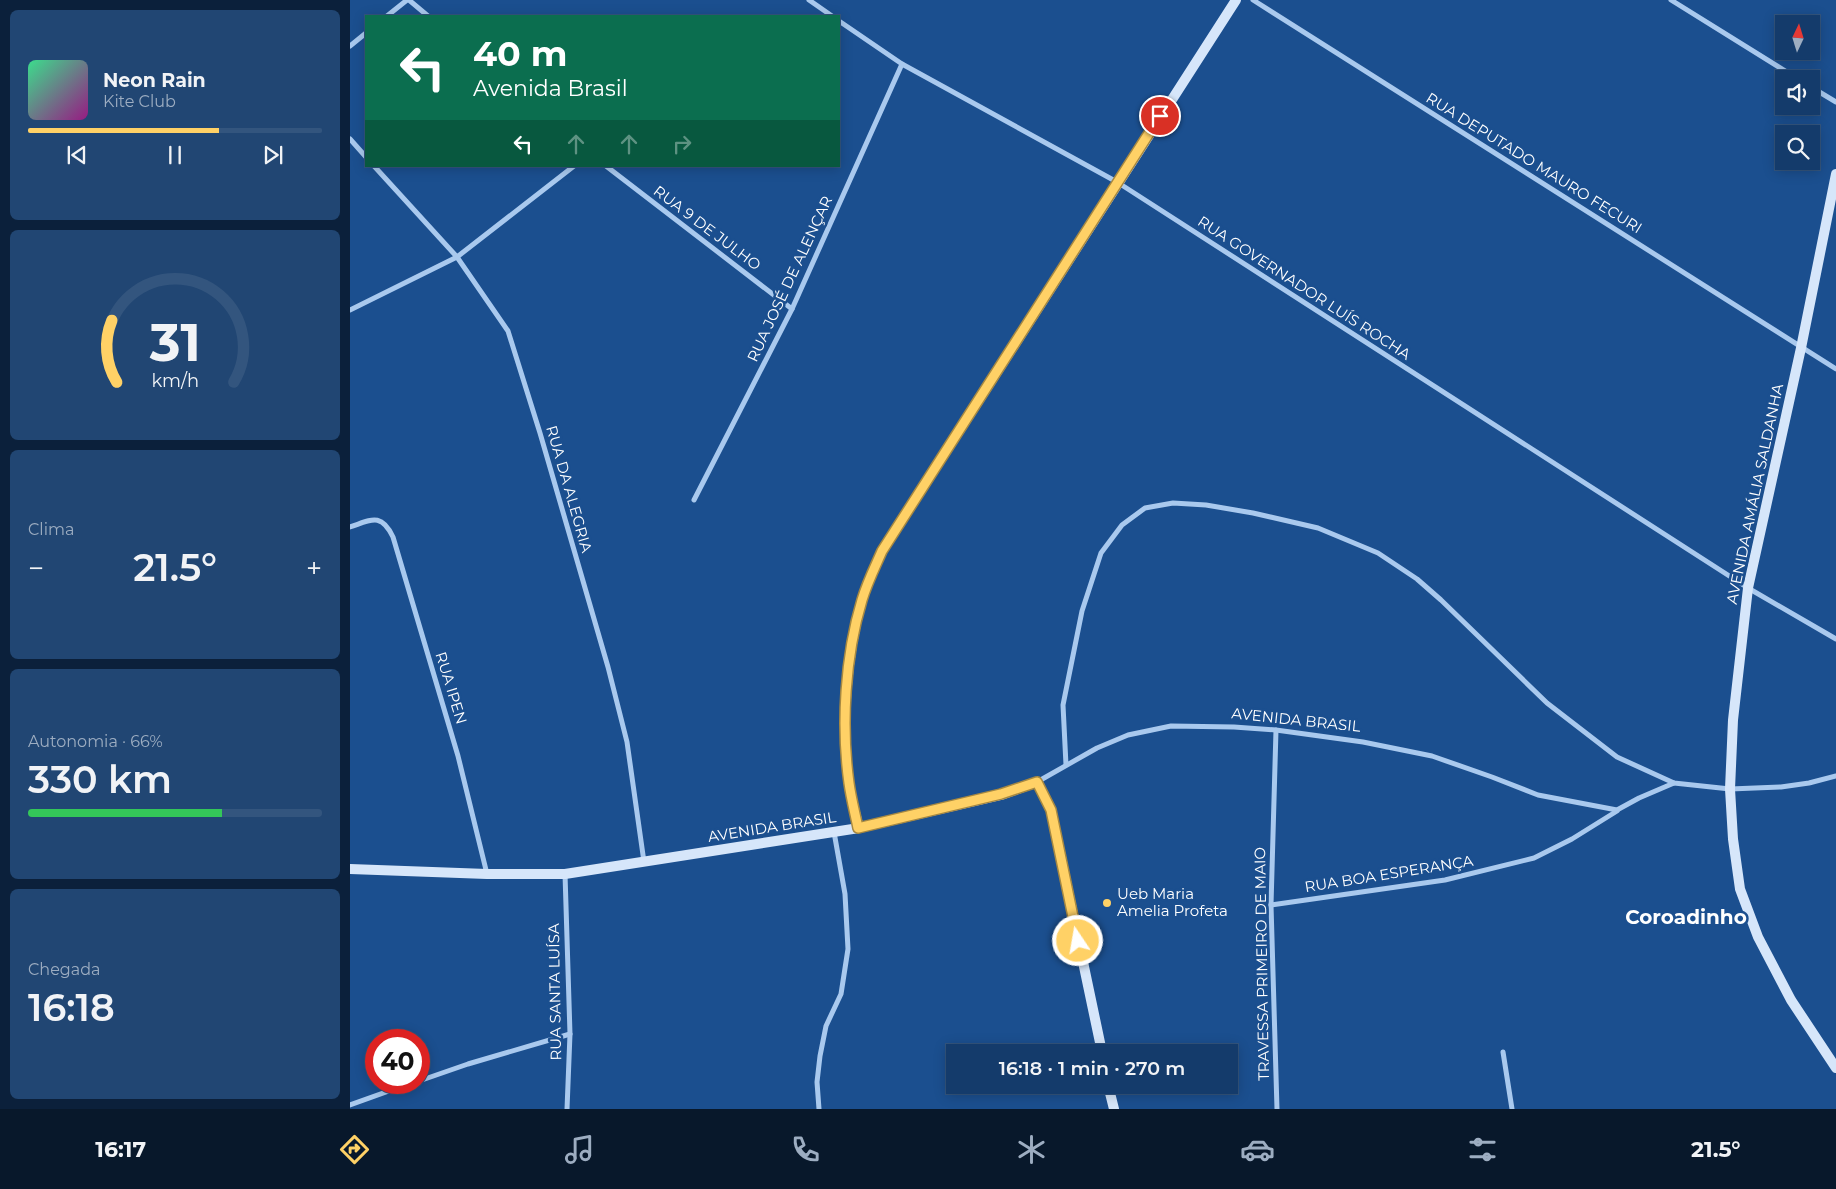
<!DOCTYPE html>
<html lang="pt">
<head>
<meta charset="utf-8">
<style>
  :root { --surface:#143b6b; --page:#214673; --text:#f1f3f6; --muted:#9dadc1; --line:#33557e; --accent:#ffd166 }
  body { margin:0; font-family:Montserrat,sans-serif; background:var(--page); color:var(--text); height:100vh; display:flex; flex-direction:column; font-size:19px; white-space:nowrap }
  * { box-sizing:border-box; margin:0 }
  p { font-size:16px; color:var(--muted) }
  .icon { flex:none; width:28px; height:28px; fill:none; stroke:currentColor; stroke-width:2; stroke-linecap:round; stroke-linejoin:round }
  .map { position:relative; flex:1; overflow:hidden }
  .details { display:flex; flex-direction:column; gap:10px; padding:10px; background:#0b203b; width:350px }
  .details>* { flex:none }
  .banner { position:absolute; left:15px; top:15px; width:475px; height:152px; border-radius:0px; box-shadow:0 2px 12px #0003,0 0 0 1px var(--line); background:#0b6e4f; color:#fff; overflow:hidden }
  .needle { width:32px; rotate:4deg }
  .buttons { position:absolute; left:1425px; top:15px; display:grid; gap:10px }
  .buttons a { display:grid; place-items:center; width:45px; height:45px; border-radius:0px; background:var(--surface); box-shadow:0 2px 12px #0003,0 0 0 1px var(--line); font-size:25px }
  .speed { position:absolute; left:15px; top:1029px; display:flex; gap:10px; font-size:25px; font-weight:700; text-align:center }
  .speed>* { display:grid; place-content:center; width:65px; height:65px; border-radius:50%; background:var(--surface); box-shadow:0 2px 12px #0003,0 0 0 1px var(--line); line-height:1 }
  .speed .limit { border:8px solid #d22; background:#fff; color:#111 }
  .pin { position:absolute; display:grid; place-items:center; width:42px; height:42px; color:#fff; margin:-21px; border:2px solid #fff; border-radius:50%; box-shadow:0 1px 5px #0007 }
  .me { position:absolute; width:55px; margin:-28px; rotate:348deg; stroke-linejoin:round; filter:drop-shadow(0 0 4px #0008) }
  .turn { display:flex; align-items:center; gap:18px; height:105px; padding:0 25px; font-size:22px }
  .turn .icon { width:65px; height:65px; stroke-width:2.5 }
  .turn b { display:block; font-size:35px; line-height:42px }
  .lanes { display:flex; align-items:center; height:48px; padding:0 25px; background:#0003; justify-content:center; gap:25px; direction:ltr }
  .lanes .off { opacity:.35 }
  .big { font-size:38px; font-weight:600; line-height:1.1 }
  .details .tile { flex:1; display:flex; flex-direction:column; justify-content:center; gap:8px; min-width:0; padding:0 18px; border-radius:8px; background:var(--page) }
  .details .dial { align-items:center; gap:0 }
  .dial svg { height:130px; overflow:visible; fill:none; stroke:var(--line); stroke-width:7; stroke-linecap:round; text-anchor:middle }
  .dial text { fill:var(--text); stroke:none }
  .song { display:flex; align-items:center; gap:15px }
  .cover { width:60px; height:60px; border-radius:8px; background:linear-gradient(135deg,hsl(150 70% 55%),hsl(310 70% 35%)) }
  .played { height:5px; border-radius:2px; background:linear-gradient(90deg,var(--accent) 65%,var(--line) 65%) }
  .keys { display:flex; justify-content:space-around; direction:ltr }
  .heat { display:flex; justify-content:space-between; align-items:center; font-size:28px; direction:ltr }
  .charge { height:8px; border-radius:4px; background:linear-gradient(90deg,#34c759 66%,var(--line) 0) }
  .trip { position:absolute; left:596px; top:1044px; width:292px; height:50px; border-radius:0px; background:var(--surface); box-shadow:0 2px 12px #0003,0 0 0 1px var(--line); font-weight:600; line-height:50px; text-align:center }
  .tabs { display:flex; height:80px; justify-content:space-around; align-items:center; background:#08182b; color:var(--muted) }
  .tabs .icon { width:35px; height:35px }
  .tabs .current { color:var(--accent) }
  .tabs b { font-size:22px; color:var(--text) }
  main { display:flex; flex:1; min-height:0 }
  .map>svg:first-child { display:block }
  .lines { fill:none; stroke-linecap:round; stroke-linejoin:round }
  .street { stroke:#a9c9ee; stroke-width:5 }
  .secondary { stroke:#d6e6fa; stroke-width:10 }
  .route-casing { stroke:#a68842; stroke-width:12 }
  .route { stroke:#ffd166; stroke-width:9 }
  .poi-dot { fill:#ffd166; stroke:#1b4f8f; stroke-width:2 }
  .labels { text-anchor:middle; stroke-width:5; stroke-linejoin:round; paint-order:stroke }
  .street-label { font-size:15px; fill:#fff; stroke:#1b4f8f }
  .poi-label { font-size:15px; fill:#fff; stroke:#1b4f8f; text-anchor:start }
  .district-label { font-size:20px; font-weight:bold; fill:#fff; stroke:#1b4f8f }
</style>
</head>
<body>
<main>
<section class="details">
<div class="tile">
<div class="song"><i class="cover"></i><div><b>Neon Rain</b><p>Kite Club</p></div></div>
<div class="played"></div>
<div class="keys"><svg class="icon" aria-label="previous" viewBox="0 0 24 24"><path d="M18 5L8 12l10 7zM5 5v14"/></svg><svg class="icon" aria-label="pause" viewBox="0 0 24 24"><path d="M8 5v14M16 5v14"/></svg><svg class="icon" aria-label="next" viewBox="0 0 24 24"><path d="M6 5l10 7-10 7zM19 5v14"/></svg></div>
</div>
<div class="tile dial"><svg viewBox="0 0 100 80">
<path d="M14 69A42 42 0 1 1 86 69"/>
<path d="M14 69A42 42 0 0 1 11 31" stroke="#ffd166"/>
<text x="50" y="56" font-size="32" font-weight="700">31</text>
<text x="50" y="72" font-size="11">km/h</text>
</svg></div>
<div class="tile"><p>Clima</p>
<div class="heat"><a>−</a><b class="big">21.5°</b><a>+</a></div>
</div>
<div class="tile"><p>Autonomia · 66%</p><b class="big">330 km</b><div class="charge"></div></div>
<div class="tile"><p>Chegada</p><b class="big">16:18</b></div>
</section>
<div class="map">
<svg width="1486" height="1109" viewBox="0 0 1486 1109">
  <rect width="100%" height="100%" fill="#1b4f8f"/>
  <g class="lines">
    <!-- street -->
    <g class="street">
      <polyline points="59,0 78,16"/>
      <polyline points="459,0 482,16"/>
      <polyline points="903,0 1486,369"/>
      <polyline points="1321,0 1448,79"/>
      <polyline points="37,16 57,0"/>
      <polyline points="489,21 552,64 767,182 1398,588 1486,639"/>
      <polyline points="0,46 16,33"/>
      <polyline points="1461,87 1486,102"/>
      <polyline points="0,139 16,157"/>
      <polyline points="24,166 107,257 158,331 190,433 258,667 277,742 294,862"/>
      <polyline points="256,166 442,309"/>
      <polyline points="0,310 107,257 224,166"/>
      <polyline points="344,500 442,309 552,64"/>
      <path d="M 0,527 C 21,520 31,512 43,537 L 108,756 L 137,874"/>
      <polyline points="926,730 921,905 927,1109"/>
      <polyline points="716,765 713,705 732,611 751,553 772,525 795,508 823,503 856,505 903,513 968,528 1028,553 1067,579 1091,600 1197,703 1267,757 1324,783 1380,789 1431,787 1459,783 1486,776"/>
      <polyline points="687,782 747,748 778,735 821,726 884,727 926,730 1013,742 1082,756 1142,777 1188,795 1267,810 1289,798 1324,783"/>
      <polyline points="215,874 220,1034 217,1109"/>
      <polyline points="921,905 1095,880 1184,858 1222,839 1267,811"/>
      <polyline points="1153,1052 1162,1109"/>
      <polyline points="69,1081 118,1064 220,1034"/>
      <polyline points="0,1105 64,1082"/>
      <polyline points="469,1109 467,1082 470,1056 476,1026 491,994 498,949 495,894 484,832"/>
    </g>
    <!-- secondary -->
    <g class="secondary">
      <polyline points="1486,174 1451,348 1398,588 1383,720 1380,789 1383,839 1390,889 1408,937 1441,1000 1486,1068"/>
      <path d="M 509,828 C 505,813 501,798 499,783 C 491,726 496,655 512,600 C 517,583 525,567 532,551 L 886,0"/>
      <polyline points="0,869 137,874 215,874 509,828 651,795 687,782 701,810 752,1052"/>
      <polyline points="758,1085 764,1109"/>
    </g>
  </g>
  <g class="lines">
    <!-- route casing -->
    <g class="route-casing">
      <path id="route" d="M 728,941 L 701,810 L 687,782 L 651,794 L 508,828 C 505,813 501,798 499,783 C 491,725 495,656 512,600 C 517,583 525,567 532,551 L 810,116"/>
    </g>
    <!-- route -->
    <use href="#route" class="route"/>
  </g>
  <!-- markers -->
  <circle class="poi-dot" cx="757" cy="903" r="5"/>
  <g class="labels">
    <!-- street labels -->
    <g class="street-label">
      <text transform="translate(1184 163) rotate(32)" y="5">RUA DEPUTADO MAURO FECURI</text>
      <text transform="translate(357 228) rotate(37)" y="5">RUA 9 DE JULHO</text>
      <text transform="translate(440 279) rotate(-65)" y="5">RUA JOSÉ DE ALENÇAR</text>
      <text transform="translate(954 288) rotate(33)" y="5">RUA GOVERNADOR LUÍS ROCHA</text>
      <text transform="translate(219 489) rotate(74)" y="5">RUA DA ALEGRIA</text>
      <text transform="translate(1405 494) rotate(-78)" y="5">AVENIDA AMÁLIA SALDANHA</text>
      <text transform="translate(101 688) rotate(73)" y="5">RUA IPEN</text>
      <text transform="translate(946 720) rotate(6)" y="5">AVENIDA BRASIL</text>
      <text transform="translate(422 827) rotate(-9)" y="5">AVENIDA BRASIL</text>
      <text transform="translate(1039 874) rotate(-9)" y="5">RUA BOA ESPERANÇA</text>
      <text transform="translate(912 964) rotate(-91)" y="5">TRAVESSA PRIMEIRO DE MAIO</text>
      <text transform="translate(205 992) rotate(-91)" y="5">RUA SANTA LUÍSA</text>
    </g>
    <!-- poi labels -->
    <g class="poi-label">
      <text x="767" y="899">Ueb Maria<tspan x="767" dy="17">Amelia Profeta</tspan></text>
    </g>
    <!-- district labels -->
    <g class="district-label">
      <text x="1336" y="924">Coroadinho</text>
    </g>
  </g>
</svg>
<div class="buttons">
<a><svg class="needle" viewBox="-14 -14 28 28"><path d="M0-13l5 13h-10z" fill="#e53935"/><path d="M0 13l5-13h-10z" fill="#9dadc1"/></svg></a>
<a><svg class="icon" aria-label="sound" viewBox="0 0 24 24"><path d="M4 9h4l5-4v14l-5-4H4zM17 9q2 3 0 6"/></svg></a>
<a><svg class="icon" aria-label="search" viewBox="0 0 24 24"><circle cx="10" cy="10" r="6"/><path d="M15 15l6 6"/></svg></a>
</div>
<div class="speed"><div class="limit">40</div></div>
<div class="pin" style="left:810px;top:116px;background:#d93025"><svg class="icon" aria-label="arrive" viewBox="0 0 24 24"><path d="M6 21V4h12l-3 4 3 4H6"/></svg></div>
<svg class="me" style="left:728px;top:941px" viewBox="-20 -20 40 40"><circle r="17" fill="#ffd166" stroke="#fff" stroke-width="3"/><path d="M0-11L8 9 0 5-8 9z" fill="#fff"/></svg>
<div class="trip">16:18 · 1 min · 270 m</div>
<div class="banner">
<div class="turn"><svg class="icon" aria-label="left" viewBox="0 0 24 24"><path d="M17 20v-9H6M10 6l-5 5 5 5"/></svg><div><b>40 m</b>Avenida Brasil</div></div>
<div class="lanes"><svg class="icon" aria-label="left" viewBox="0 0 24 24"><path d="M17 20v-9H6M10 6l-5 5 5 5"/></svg><svg class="icon off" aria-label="ahead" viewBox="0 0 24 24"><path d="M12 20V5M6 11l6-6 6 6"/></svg><svg class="icon off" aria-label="ahead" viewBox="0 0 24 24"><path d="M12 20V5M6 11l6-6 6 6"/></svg><svg class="icon off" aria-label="right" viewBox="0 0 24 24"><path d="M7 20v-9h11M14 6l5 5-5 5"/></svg></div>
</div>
</div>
</main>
<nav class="tabs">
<b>16:17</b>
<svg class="icon current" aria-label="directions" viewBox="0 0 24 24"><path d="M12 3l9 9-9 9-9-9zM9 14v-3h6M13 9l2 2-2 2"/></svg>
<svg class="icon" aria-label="music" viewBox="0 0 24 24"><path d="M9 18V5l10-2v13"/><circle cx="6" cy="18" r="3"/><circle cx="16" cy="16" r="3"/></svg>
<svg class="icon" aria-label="phone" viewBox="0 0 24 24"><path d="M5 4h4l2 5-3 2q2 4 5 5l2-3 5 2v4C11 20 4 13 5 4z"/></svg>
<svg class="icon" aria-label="climate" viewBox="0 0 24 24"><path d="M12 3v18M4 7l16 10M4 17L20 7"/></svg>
<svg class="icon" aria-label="car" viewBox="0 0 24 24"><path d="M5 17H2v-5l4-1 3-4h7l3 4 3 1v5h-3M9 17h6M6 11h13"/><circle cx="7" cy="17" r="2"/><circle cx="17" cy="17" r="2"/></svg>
<svg class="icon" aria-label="filters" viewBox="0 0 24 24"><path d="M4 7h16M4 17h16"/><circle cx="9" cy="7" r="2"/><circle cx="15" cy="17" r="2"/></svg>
<b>21.5°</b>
</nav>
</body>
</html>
